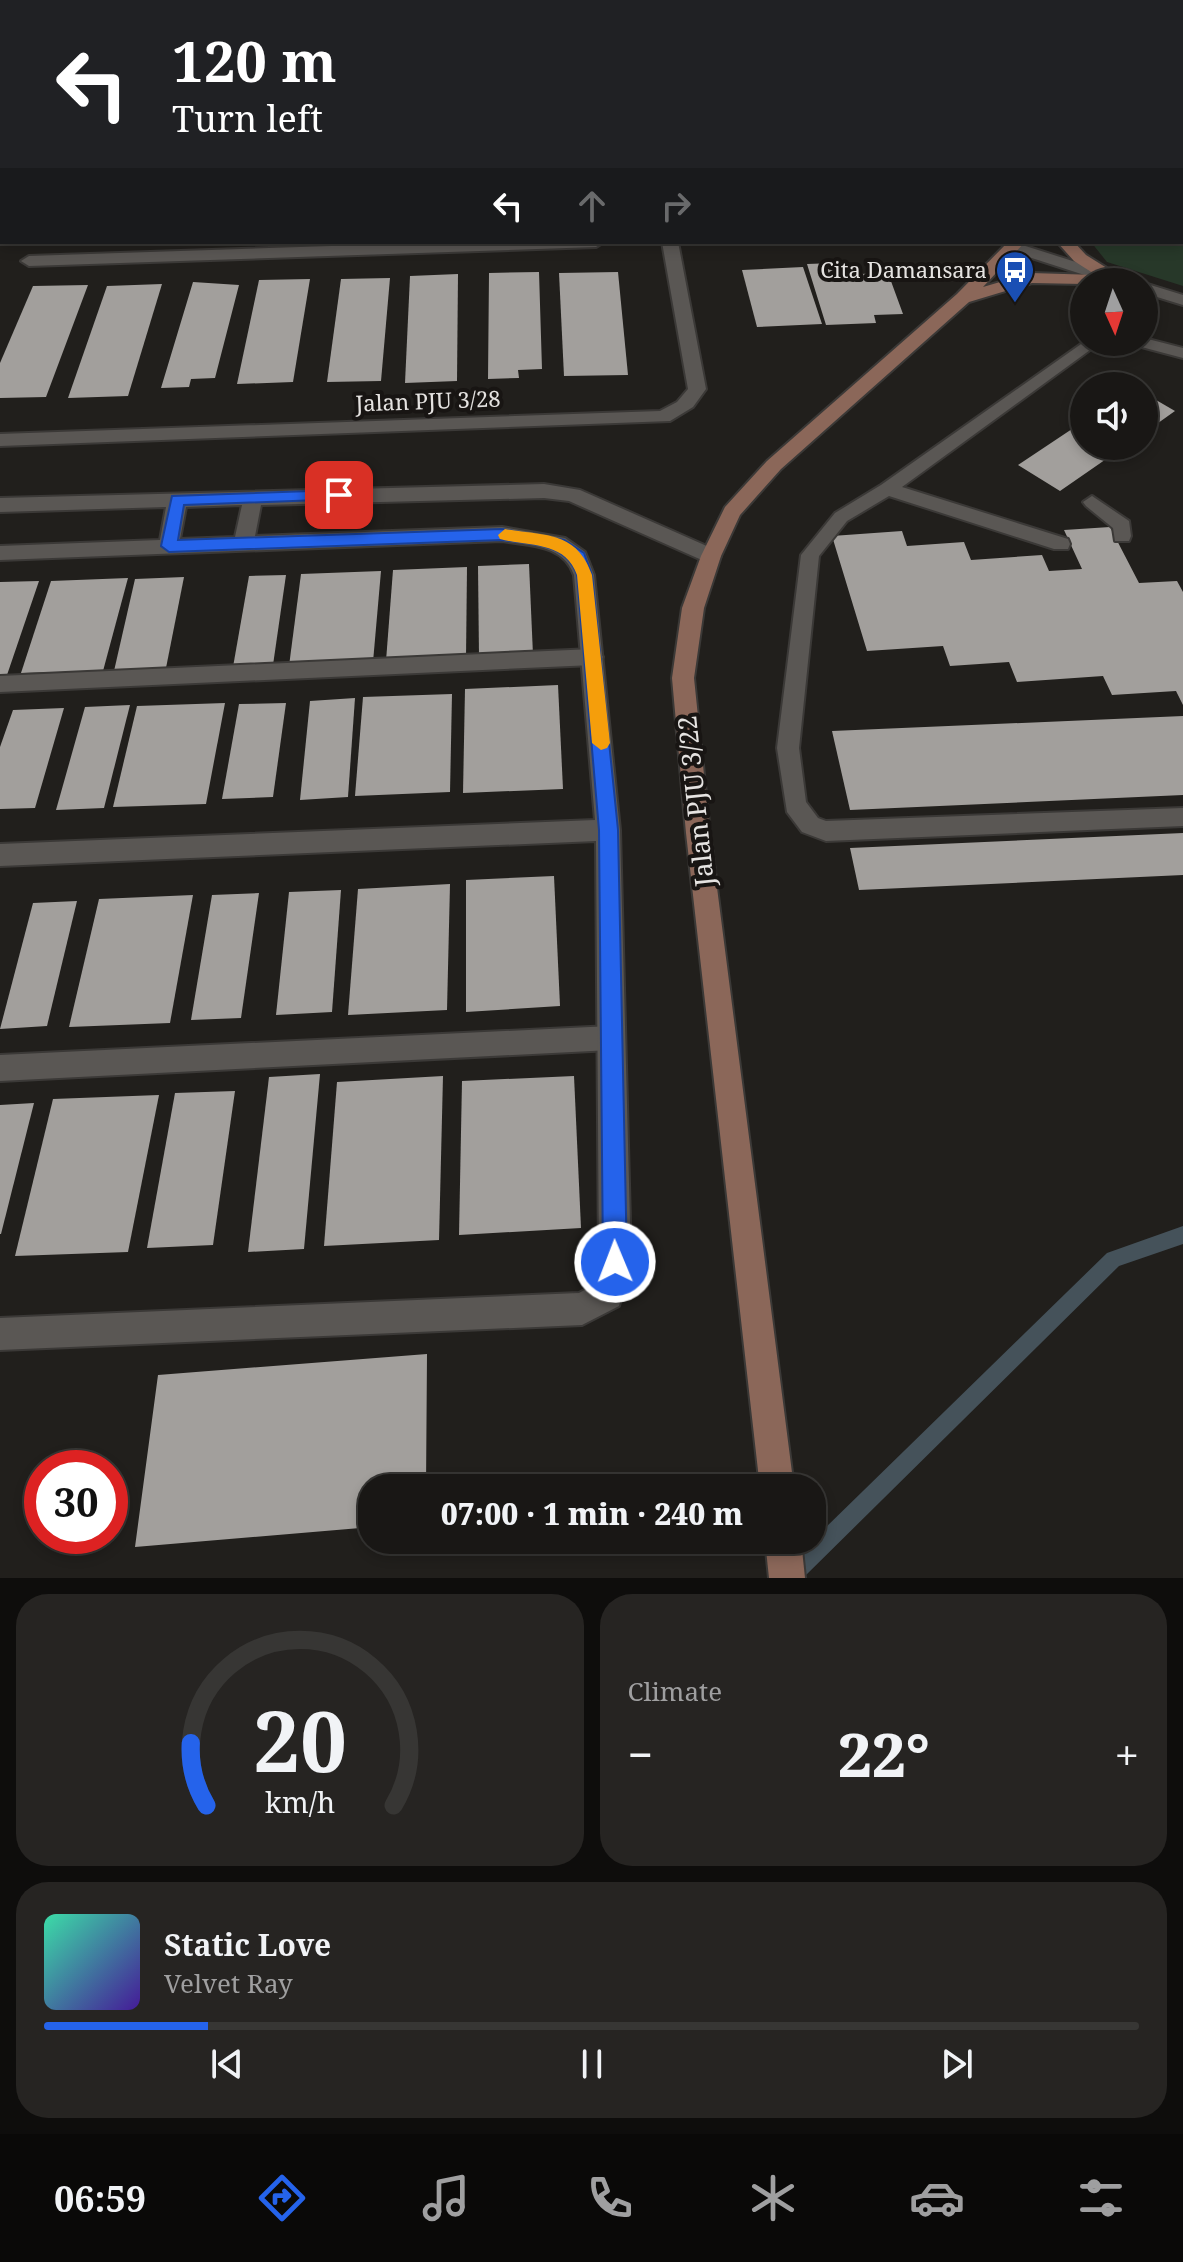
<!DOCTYPE html>
<html lang="en">
<head>
<meta charset="utf-8">
<style>
  :root { --surface:#191715; --page:#262422; --text:#f1f3f6; --muted:#9f9fa0; --line:#373634; --accent:#2563eb }
  body { margin:0; font-family:"Noto Serif",serif; background:var(--page); color:var(--text); height:100vh; display:flex; flex-direction:column; font-size:30px; white-space:nowrap }
  * { box-sizing:border-box; margin:0 }
  p { font-size:26px; color:var(--muted) }
  .icon { flex:none; width:44px; height:44px; fill:none; stroke:currentColor; stroke-width:2; stroke-linecap:round; stroke-linejoin:round }
  .map { position:relative; height:1578px; overflow:hidden }
  .sheet { display:flex; flex-direction:column; gap:16px; padding:16px; background:#0e0d0c; flex:1 }
  .sheet>* { flex:none }
  .top-card { position:absolute; left:0px; top:0px; width:1184px; height:244px; box-shadow:0 4px 12px #0003,0 0 0 2px var(--line); background:#202124; color:#fff; overflow:hidden }
  .needle { width:52px; rotate:177deg }
  .controls { position:absolute; left:1070px; top:268px; display:grid; gap:16px }
  .controls a { display:grid; place-items:center; width:88px; height:88px; border-radius:50%; background:var(--surface); box-shadow:0 4px 12px #0003,0 0 0 2px var(--line); font-size:40px }
  .speed { position:absolute; left:24px; top:1450px; display:flex; gap:16px; font-size:40px; font-weight:700; text-align:center }
  .speed>* { display:grid; place-content:center; width:104px; height:104px; border-radius:50%; background:var(--surface); box-shadow:0 4px 12px #0003,0 0 0 2px var(--line); line-height:1 }
  .speed .limit { border:12px solid #d22; background:#fff; color:#111 }
  .pin { position:absolute; display:grid; place-items:center; width:68px; height:68px; color:#fff; margin:-34px; border-radius:16px; box-shadow:0 4px 12px #0006 }
  .me { position:absolute; width:88px; margin:-44px; rotate:359deg; stroke-linejoin:round; filter:drop-shadow(0 0 6px #0008) }
  .turn { display:flex; align-items:center; gap:28px; height:168px; padding:0 40px; font-size:36px }
  .turn .icon { width:104px; height:104px; stroke-width:2.5 }
  .turn b { display:block; font-size:56px; line-height:68px }
  .lanes { display:flex; align-items:center; height:76px; padding:0 40px; background:#0003; justify-content:center; gap:40px; direction:ltr }
  .lanes .off { opacity:.35 }
  .big { font-size:60px; font-weight:800; line-height:1.1 }
  .sheet .card { flex:1; display:flex; flex-direction:column; justify-content:center; gap:12px; min-width:0; padding:0 28px; border-radius:32px; background:var(--page) }
  .sheet .dial { align-items:center; gap:0 }
  .dial svg { height:208px; overflow:visible; fill:none; stroke:var(--line); stroke-width:7; stroke-linecap:round; text-anchor:middle }
  .dial text { fill:var(--text); stroke:none }
  .song { display:flex; align-items:center; gap:24px }
  .cover { width:96px; height:96px; border-radius:12px; background:linear-gradient(135deg,hsl(160 70% 55%),hsl(260 70% 35%)) }
  .played { height:8px; border-radius:4px; background:linear-gradient(90deg,var(--accent) 15%,var(--line) 15%) }
  .keys { display:flex; justify-content:space-around; direction:ltr }
  .heat { display:flex; justify-content:space-between; align-items:center; font-size:44px; direction:ltr }
  .sheet .tiles { flex:1; display:grid; gap:16px; grid-template-columns:1fr 1fr }
  .card:last-child { grid-column:span 2 }
  .trip { position:absolute; left:358px; top:1474px; width:468px; height:80px; border-radius:32px; background:var(--surface); box-shadow:0 4px 12px #0003,0 0 0 2px var(--line); font-weight:800; line-height:80px; text-align:center }
  .dock { display:flex; height:128px; justify-content:space-around; align-items:center; background:#0a0908; color:var(--muted) }
  .dock .icon { width:56px; height:56px }
  .dock .on { color:var(--accent) }
  .dock b { font-size:36px; color:var(--text) }
  .map>svg:first-child { display:block }
  .green { fill:#273829 }
  .lines { fill:none; stroke-linecap:round; stroke-linejoin:round }
  .stream { fill:#45525a; fill-rule:evenodd }
  .building { fill:#a29f9c }
  .lane-casing { stroke:#3b3937; stroke-width:4 }
  .street-casing { stroke:#3b3937; stroke-width:4 }
  .secondary-casing { stroke:#3b3937; stroke-width:4 }
  .lane { fill:#5a5754; fill-rule:evenodd }
  .street { fill:#5a5754; fill-rule:evenodd }
  .secondary { fill:#8b6759; fill-rule:evenodd }
  .route { fill:#2563eb; stroke:#184099; stroke-width:2 }
  .slow { fill:#f59e0b }
  .labels { text-anchor:middle; stroke-width:8; stroke-linejoin:round; paint-order:stroke }
  .far-poi-label { font-size:22px; fill:#e5e3e1; stroke:#181513; text-anchor:end }
  .far-street-label { font-size:22px; fill:#e5e3e1; stroke:#181513 }
  .street-label { font-size:26px; fill:#e5e3e1; stroke:#181513 }
</style>
</head>
<body>
<div class="map">
<svg width="1183" height="1578" viewBox="0 0 1183 1578">
  <rect width="100%" height="100%" fill="#211f1c"/>
  <!-- green -->
  <polygon class="green" points="1183,237 1183,286 1107,262 1091,242 1182,242"/>
  <g class="lines">
    <!-- stream -->
    <polygon class="stream" points="1183,1226 1183,1244 1119,1266 803,1578 778,1578 781,1571 1107,1253"/>
  </g>
  <!-- building -->
  <g class="building">
    <polygon points="835,263 838,270 857,269 859,274 888,273 903,314 874,315 876,323 826,325 807,264"/>
    <polygon points="803,267 822,324 757,327 742,270"/>
    <polygon points="539,272 542,369 518,370 519,378 488,379 489,273"/>
    <polygon points="618,272 628,375 564,376 559,273"/>
    <polygon points="458,274 457,381 405,383 410,276"/>
    <polygon points="390,278 381,381 327,382 341,279"/>
    <polygon points="310,279 293,382 237,384 259,280"/>
    <polygon points="193,282 239,285 215,378 191,379 189,387 161,388"/>
    <polygon points="162,284 128,396 68,398 107,286"/>
    <polygon points="88,285 46,397 0,398 0,363 33,286"/>
    <polygon points="1144,393 1175,411 1144,433"/>
    <polygon points="1084,421 1084,446 1125,446 1060,491 1018,465"/>
    <polygon points="1110,527 1139,583 1177,581 1183,592 1183,705 1176,691 1112,695 1103,676 1017,682 1009,662 950,666 943,646 867,651 832,536 902,531 907,546 964,542 971,560 1042,555 1049,571 1082,569 1064,530"/>
    <polygon points="529,564 533,655 479,657 478,566"/>
    <polygon points="467,567 466,658 386,661 393,570"/>
    <polygon points="381,571 373,662 289,666 301,574"/>
    <polygon points="286,575 273,665 233,667 249,576"/>
    <polygon points="184,577 166,668 114,671 135,579"/>
    <polygon points="128,578 103,671 21,673 51,581"/>
    <polygon points="39,581 7,675 0,675 0,582"/>
    <polygon points="558,685 563,789 463,793 465,689"/>
    <polygon points="452,694 450,792 355,796 363,697"/>
    <polygon points="355,698 348,797 300,800 310,701"/>
    <polygon points="225,703 206,804 113,807 137,706"/>
    <polygon points="286,703 273,797 222,799 239,704"/>
    <polygon points="130,705 104,808 56,810 85,707"/>
    <polygon points="64,708 35,808 0,809 0,747 13,710"/>
    <polygon points="1183,716 1183,795 850,810 832,731"/>
    <polygon points="1183,833 1183,875 859,890 850,848"/>
    <polygon points="554,876 560,1006 466,1012 466,880"/>
    <polygon points="450,884 447,1010 348,1015 358,889"/>
    <polygon points="341,890 332,1012 276,1015 289,892"/>
    <polygon points="259,893 241,1018 191,1020 212,895"/>
    <polygon points="193,895 170,1023 69,1027 99,899"/>
    <polygon points="77,901 47,1026 0,1029 33,903"/>
    <polygon points="320,1074 304,1249 248,1252 269,1077"/>
    <polygon points="443,1076 439,1240 324,1246 337,1082"/>
    <polygon points="574,1076 581,1228 459,1235 462,1081"/>
    <polygon points="235,1091 213,1245 147,1248 175,1093"/>
    <polygon points="159,1095 128,1252 15,1256 53,1099"/>
    <polygon points="34,1103 1,1234 0,1234 0,1105"/>
    <polygon points="427,1354 426,1488 372,1488 372,1527 135,1547 158,1375"/>
  </g>
  <g class="lines">
    <!-- lane casing -->
    <g class="lane-casing">
      <g id="lane">
        <polygon points="1144,338 1183,348 1183,358 1134,345 1132,342 1144,342"/>
        <polygon points="1084,342 1108,342 1090,350 902,487 1068,539 1070,544 1068,549 1054,549 889,496 847,521 819,556 799,748 806,802 818,818 826,821 1183,808 1183,826 826,841 802,832 787,812 777,748 801,555 835,513 881,485"/>
        <polygon points="1092,496 1129,521 1131,536 1129,541 1115,541 1113,528 1086,506 1083,502"/>
        <polygon points="593,649 600,652 603,657 600,662 593,665 0,692 0,676"/>
        <polygon points="611,1026 620,1029 624,1038 620,1047 611,1050 0,1081 0,1055"/>
      </g>
    </g>
    <!-- street casing -->
    <g class="street-casing">
      <g id="street">
        <rect x="620" y="0" width="12" height="2"/>
        <rect x="1182" y="49" width="1" height="8"/>
        <rect x="1182" y="166" width="1" height="8"/>
        <polygon points="454,242 604,242 596,247 29,266 21,261 29,256"/>
        <polygon points="662,242 678,242 706,389 693,407 670,421 0,446 0,434 660,411 677,402 688,389"/>
        <polygon points="1013,242 1129,279 1131,282 1106,282 1007,250 1007,244"/>
        <polygon points="1144,283 1183,295 1183,305 1144,293"/>
        <path d="M 544,484 L 580,490 L 718,551 L 721,556 L 718,561 L 704,561 L 569,501 L 544,498 L 261,505 L 255,536 L 502,527 L 565,538 L 585,552 L 594,575 L 620,830 L 631,1262 L 619,1306 L 582,1325 L 0,1350 L 0,1318 L 579,1293 L 594,1285 L 599,1262 L 596,841 L 0,866 L 0,844 L 595,820 L 574,575 C 563,544 530,546 502,541 L 0,560 L 0,546 L 160,540 L 166,507 L 0,512 L 0,498 ZM 242,505 L 235,537 L 180,539 L 186,507 Z"/>
      </g>
    </g>
    <!-- secondary casing -->
    <g class="secondary-casing">
      <g id="secondary">
        <polygon points="1036,0 1048,0 1049,2 1037,2"/>
        <polygon points="1008,242 1025,242 983,287 1031,273 1096,275 1074,261 1057,242 1074,242 1086,255 1126,280 1084,284 1032,283 969,302 781,469 740,515 721,556 704,608 694,678 710,833 794,1488 760,1488 686,833 672,678 682,608 701,556 725,507 767,461 957,294"/>
        <polygon points="765,1540 801,1540 805,1578 769,1578"/>
      </g>
    </g>
    <!-- lane -->
    <use href="#lane" class="lane"/>
    <!-- street -->
    <use href="#street" class="street"/>
    <!-- secondary -->
    <use href="#secondary" class="secondary"/>
  </g>
  <!-- route -->
  <path class="route" d="M 339,490 L 347,495 L 345,499 L 184,505 L 178,540 L 502,529 L 564,540 L 584,553 L 592,575 L 618,830 L 627,1262 L 623,1270 L 615,1273 L 607,1270 L 603,1262 L 599,830 L 577,575 C 566,543 532,544 502,540 L 169,552 L 161,546 L 172,496 Z"/>
  <!-- slow -->
  <path class="slow" d="M 505,529 C 545,536 577,531 592,575 L 610,743 L 607,748 L 601,750 L 592,743 L 577,575 C 565,541 530,547 500,539 L 498,535 Z"/>
  <!-- icons -->
  <defs>
    <g id="bus-pin" transform="scale(2)"><path d="M0 17L-7.5 6A9.5 9.5 0 1 1 7.5 6Z" fill="#1a4fb4" stroke="#181513"/><path d="M-5-6H5V4H4V6H2V4H-2V6H-4V4H-5ZM-3.5-4V0h7V-4ZM-3.5 1.2v1.5H-2V1.2ZM2 1.2v1.5H3.5V1.2Z" fill="#fff"/></g>
  </defs>
  <g fill-rule="evenodd">
    <use href="#bus-pin" x="1015" y="270"/>
  </g>
  <g class="labels">
    <!-- far-poi labels -->
    <g class="far-poi-label">
      <text x="987" y="278">Cita Damansara</text>
    </g>
    <!-- far-street labels -->
    <g class="far-street-label">
      <text transform="translate(428 401) rotate(-2)" y="8">Jalan PJU 3/28</text>
    </g>
    <!-- street labels -->
    <g class="street-label">
      <text transform="translate(696 801) rotate(-96)" y="9">Jalan PJU 3/22</text>
    </g>
  </g>
</svg>
<div class="controls">
<a><svg class="needle" viewBox="-14 -14 28 28"><path d="M0-13l5 13h-10z" fill="#e53935"/><path d="M0 13l5-13h-10z" fill="#9f9fa0"/></svg></a>
<a><svg class="icon" aria-label="sound" viewBox="0 0 24 24"><path d="M4 9h4l5-4v14l-5-4H4zM17 9q2 3 0 6"/></svg></a>
</div>
<div class="speed"><div class="limit">30</div></div>
<div class="pin" style="left:339px;top:495px;background:#d93025"><svg class="icon" aria-label="arrive" viewBox="0 0 24 24"><path d="M6 21V4h12l-3 4 3 4H6"/></svg></div>
<svg class="me" style="left:615px;top:1262px" viewBox="-20 -20 40 40"><circle r="17" fill="#2563eb" stroke="#fff" stroke-width="3"/><path d="M0-11L8 9 0 5-8 9z" fill="#fff"/></svg>
<div class="trip">07:00 · 1 min · 240 m</div>
<div class="top-card">
<div class="turn"><svg class="icon" aria-label="left" viewBox="0 0 24 24"><path d="M17 20v-9H6M10 6l-5 5 5 5"/></svg><div><b>120 m</b>Turn left</div></div>
<div class="lanes"><svg class="icon" aria-label="left" viewBox="0 0 24 24"><path d="M17 20v-9H6M10 6l-5 5 5 5"/></svg><svg class="icon off" aria-label="ahead" viewBox="0 0 24 24"><path d="M12 20V5M6 11l6-6 6 6"/></svg><svg class="icon off" aria-label="right" viewBox="0 0 24 24"><path d="M7 20v-9h11M14 6l5 5-5 5"/></svg></div>
</div>
</div>
<section class="sheet">
<div class="tiles">
<div class="card dial"><svg viewBox="0 0 100 80">
<path d="M14 69A42 42 0 1 1 86 69"/>
<path d="M14 69A42 42 0 0 1 8 45" stroke="#2563eb"/>
<text x="50" y="56" font-size="32" font-weight="700">20</text>
<text x="50" y="72" font-size="11">km/h</text>
</svg></div>
<div class="card"><p>Climate</p>
<div class="heat"><a>−</a><b class="big">22°</b><a>+</a></div>
</div>
<div class="card">
<div class="song"><i class="cover"></i><div><b>Static Love</b><p>Velvet Ray</p></div></div>
<div class="played"></div>
<div class="keys"><svg class="icon" aria-label="previous" viewBox="0 0 24 24"><path d="M18 5L8 12l10 7zM5 5v14"/></svg><svg class="icon" aria-label="pause" viewBox="0 0 24 24"><path d="M8 5v14M16 5v14"/></svg><svg class="icon" aria-label="next" viewBox="0 0 24 24"><path d="M6 5l10 7-10 7zM19 5v14"/></svg></div>
</div>
</div>
</section>
<nav class="dock">
<b>06:59</b>
<svg class="icon on" aria-label="directions" viewBox="0 0 24 24"><path d="M12 3l9 9-9 9-9-9zM9 14v-3h6M13 9l2 2-2 2"/></svg>
<svg class="icon" aria-label="music" viewBox="0 0 24 24"><path d="M9 18V5l10-2v13"/><circle cx="6" cy="18" r="3"/><circle cx="16" cy="16" r="3"/></svg>
<svg class="icon" aria-label="phone" viewBox="0 0 24 24"><path d="M5 4h4l2 5-3 2q2 4 5 5l2-3 5 2v4C11 20 4 13 5 4z"/></svg>
<svg class="icon" aria-label="climate" viewBox="0 0 24 24"><path d="M12 3v18M4 7l16 10M4 17L20 7"/></svg>
<svg class="icon" aria-label="car" viewBox="0 0 24 24"><path d="M5 17H2v-5l4-1 3-4h7l3 4 3 1v5h-3M9 17h6M6 11h13"/><circle cx="7" cy="17" r="2"/><circle cx="17" cy="17" r="2"/></svg>
<svg class="icon" aria-label="filters" viewBox="0 0 24 24"><path d="M4 7h16M4 17h16"/><circle cx="9" cy="7" r="2"/><circle cx="15" cy="17" r="2"/></svg>
</nav>
</body>
</html>
